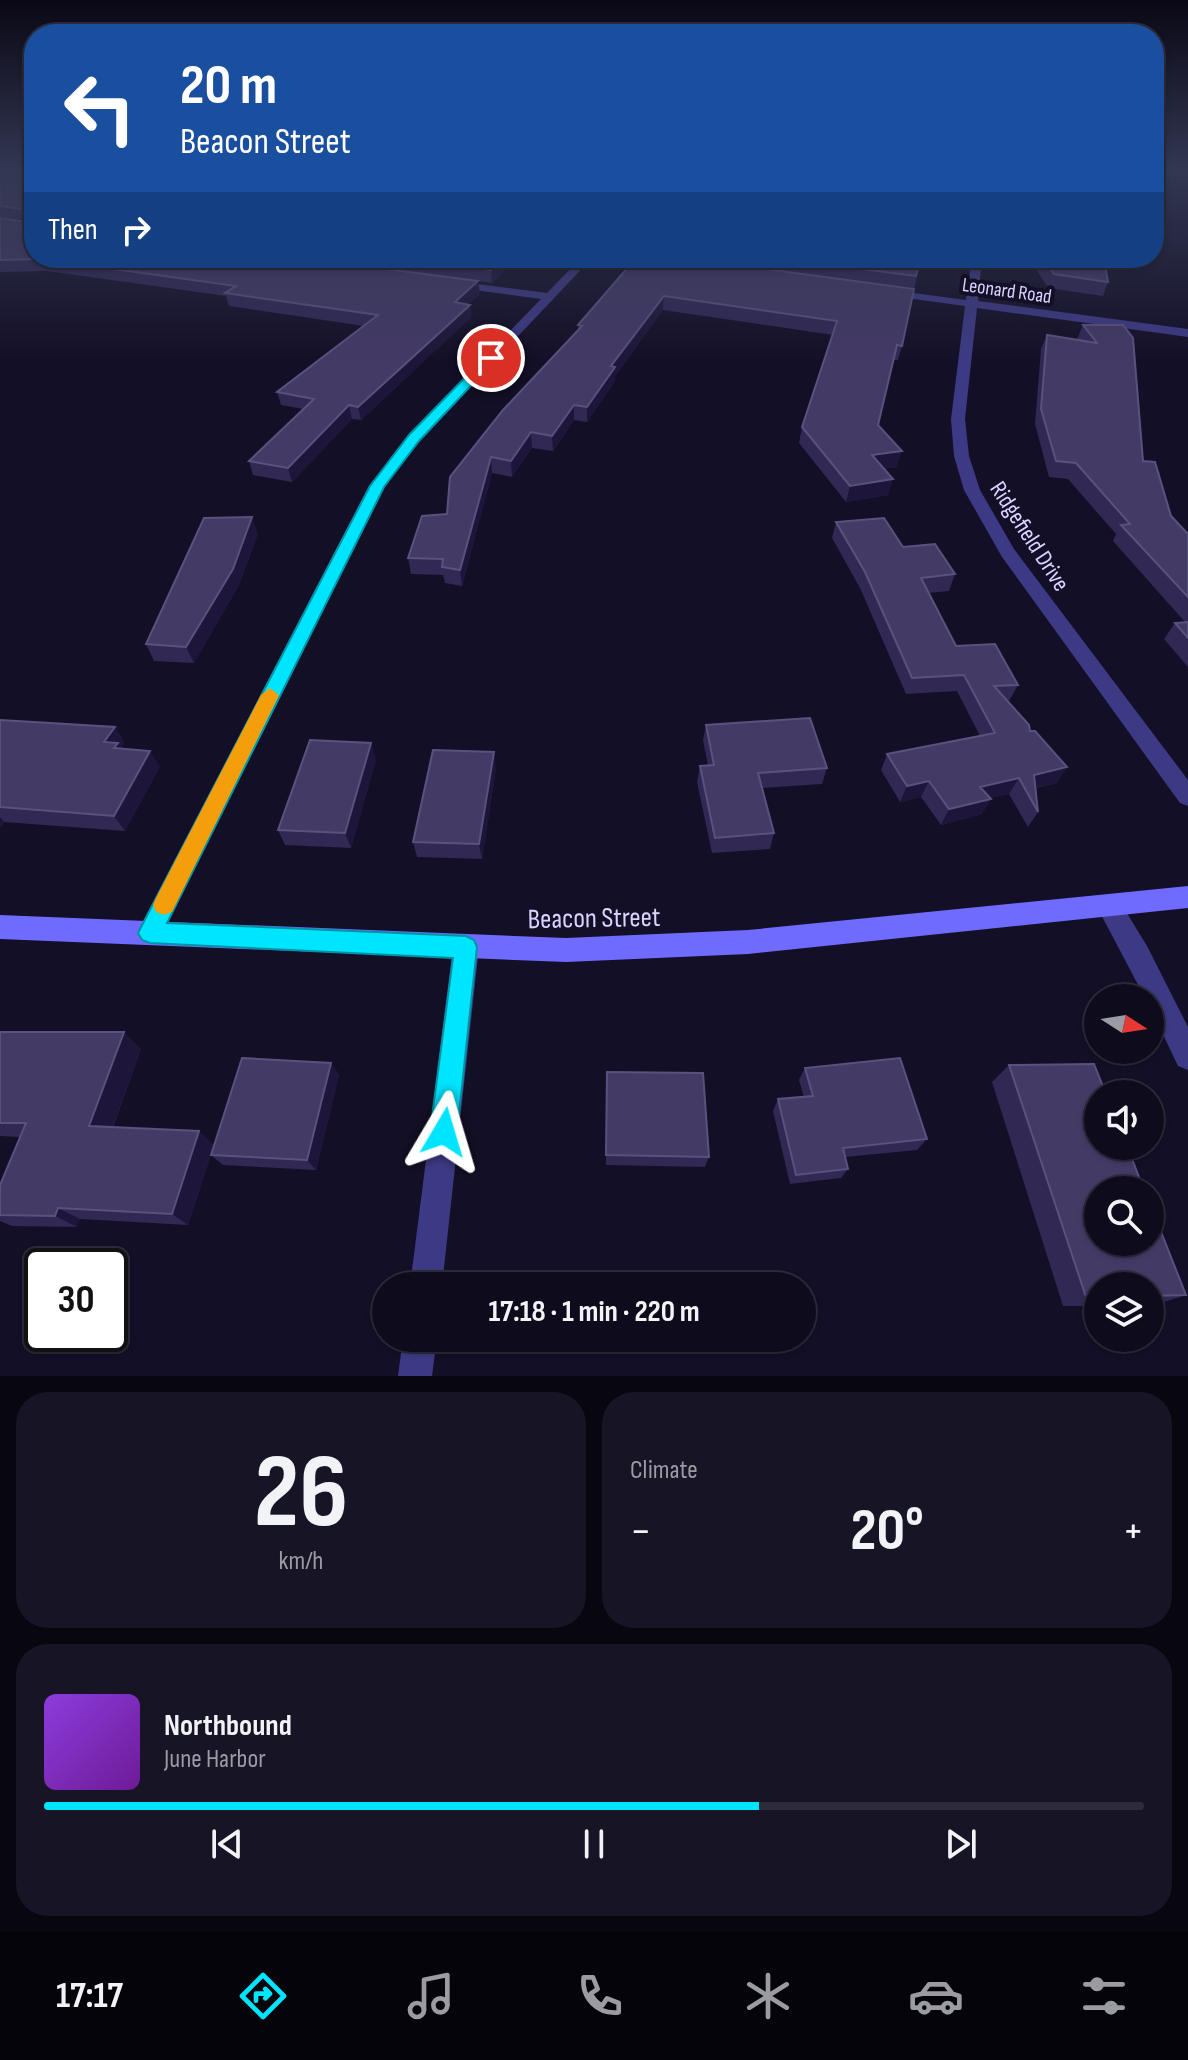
<!DOCTYPE html>
<html lang="en">
<head>
<meta charset="utf-8">
<style>
  :root { --surface:#0e0b1c; --page:#171425; --text:#f1f3f6; --muted:#9b9ba3; --line:#2e2b3b; --accent:#00e5ff }
  body { margin:0; font-family:"Sofia Sans Condensed",sans-serif; background:var(--page); color:var(--text); height:100vh; display:flex; flex-direction:column; font-size:30px; white-space:nowrap }
  * { box-sizing:border-box; margin:0 }
  p { font-size:26px; color:var(--muted) }
  .icon { flex:none; width:44px; height:44px; fill:none; stroke:currentColor; stroke-width:2; stroke-linecap:round; stroke-linejoin:round }
  .map { position:relative; height:1376px; overflow:hidden }
  .side { display:flex; flex-direction:column; gap:16px; padding:16px; background:#08060f; flex:1 }
  .side>* { flex:none }
  .banner { position:absolute; left:24px; top:24px; width:1140px; height:244px; border-radius:32px; box-shadow:0 2px 6px #0004,0 0 0 2px var(--line); background:#1a4fa0; color:#fff; overflow:hidden }
  .needle { width:52px; rotate:102deg }
  .controls { position:absolute; left:1084px; top:984px; display:grid; gap:16px }
  .controls a { display:grid; place-items:center; width:80px; height:80px; border-radius:50%; background:var(--surface); box-shadow:0 2px 6px #0004,0 0 0 2px var(--line); font-size:40px }
  .speed { position:absolute; left:24px; top:1248px; display:flex; gap:16px; font-size:40px; font-weight:700; text-align:center }
  .speed>* { display:grid; place-content:center; width:104px; height:104px; border-radius:50%; background:var(--surface); box-shadow:0 2px 6px #0004,0 0 0 2px var(--line); line-height:1 }
  .speed .limit { border:4px solid #111; border-radius:12px; background:#fff; color:#111 }
  .pin { position:absolute; display:grid; place-items:center; width:68px; height:68px; color:#fff; margin:-34px; border:4px solid #fff; border-radius:50%; box-shadow:0 2px 8px #0007 }
  .me { position:absolute; width:88px; margin:-44px; rotate:7deg; stroke-linejoin:round; filter:drop-shadow(0 0 6px #0008) }
  .turn { display:flex; align-items:center; gap:28px; height:168px; padding:0 24px; font-size:36px }
  .turn .icon { width:104px; height:104px; stroke-width:2.5 }
  .turn b { display:block; font-size:56px; line-height:68px }
  .then { display:flex; align-items:center; height:76px; padding:0 24px; background:#0003; gap:16px; font-size:30px }
  .big { font-size:60px; font-weight:700; line-height:1.1 }
  .side .tile { flex:1; display:flex; flex-direction:column; justify-content:center; gap:12px; min-width:0; padding:0 28px; border-radius:32px; background:var(--page) }
  .side .dial { align-items:center; gap:0 }
  .dial b { font-size:104px; line-height:1 }
  .song { display:flex; align-items:center; gap:24px }
  .cover { width:96px; height:96px; border-radius:12px; background:linear-gradient(135deg,hsl(270 70% 55%),hsl(280 70% 35%)) }
  .played { height:8px; border-radius:4px; background:linear-gradient(90deg,var(--accent) 65%,var(--line) 65%) }
  .keys { display:flex; justify-content:space-around; direction:ltr }
  .heat { display:flex; justify-content:space-between; align-items:center; font-size:44px; direction:ltr }
  .side .tiles { flex:1; display:grid; gap:16px; grid-template-columns:1fr 1fr }
  .tile:last-child { grid-column:span 2 }
  .trip { position:absolute; left:372px; top:1272px; width:444px; height:80px; border-radius:40px; background:var(--surface); box-shadow:0 2px 6px #0004,0 0 0 2px var(--line); font-weight:700; line-height:80px; text-align:center }
  .tab-bar { display:flex; height:128px; justify-content:space-around; align-items:center; background:#06040b; color:var(--muted) }
  .tab-bar .icon { width:56px; height:56px }
  .tab-bar .active { color:var(--accent) }
  .tab-bar b { font-size:36px; color:var(--text) }
  .map>svg:first-child { display:block }
  .lines { fill:none; stroke-linecap:round; stroke-linejoin:round }
  .street { fill:#3d3a85; fill-rule:evenodd }
  .secondary { fill:#6f6bff; fill-rule:evenodd }
  .wall { fill:#312854 }
  .shaded-wall { fill:#1d163a }
  .building { fill:#433a66; stroke:#5a527e; stroke-width:2 }
  .route { fill:#00e5ff; stroke:#0095a6; stroke-width:2 }
  .slow { fill:#f59e0b }
  .labels { text-anchor:middle; stroke-width:8; stroke-linejoin:round; paint-order:stroke }
  .far-street-label { font-size:20px; fill:#d9d4ff; stroke:#130f26 }
  .street-label { font-size:24px; fill:#d9d4ff; stroke:#130f26 }
  .near-street-label { font-size:28px; fill:#d9d4ff; stroke:#130f26 }
</style>
</head>
<body>
<div class="map">
<svg width="1188" height="1376" viewBox="0 0 1188 1376">
  <rect width="100%" height="100%" fill="#130f26"/>
  <g class="lines">
    <!-- street -->
    <g class="street">
      <polygon points="581,258 592,258 419,441 384,487 159,941 150,945 141,941 137,933 141,925 369,486 409,435 541,299 452,287 446,284 452,281 547,293"/>
      <polygon points="972,258 982,258 978,301 1188,329 1188,337 977,308 965,419 969,456 980,490 1014,549 1188,780 1188,806 1180,803 1002,557 964,490 954,456 951,419 965,306 884,295 878,292 884,289 966,300"/>
      <polygon points="1108,894 1117,897 1147,946 1188,1027 1188,1070 1178,1066 1150,1007 1150,998 1145,998 1096,905 1099,897"/>
      <polygon points="466,935 475,939 479,947 442,1286 410,1286 453,947 457,939"/>
      <polygon points="403,1338 437,1338 432,1376 398,1376"/>
    </g>
    <!-- secondary -->
    <polygon class="secondary" points="1188,886 1188,908 748,954 566,962 0,939 0,915 566,938 748,930"/>
  </g>
  <!-- wall -->
  <g class="wall">
    <polygon points="0,169 34,169 34,258 480,294 468,304 470,305 471,317 361,420 352,419 292,482 253,475 249,461 303,409 281,405 277,392 364,326 229,306 226,296 47,271 0,272 0,218 28,222 30,220 0,217"/>
    <polygon points="309,258 519,258 492,283"/>
    <polygon points="636,258 921,258 902,346 898,360 894,360 878,425 897,467 884,469 888,495 846,502 799,443 802,427 833,335 663,310 615,376 614,382 587,422 574,420 553,451 532,448 512,477 492,473 462,586 445,583 443,575 411,574 408,558 447,514 578,330 578,325"/>
    <polygon points="1031,258 1104,258 1108,282 1103,296 1048,288 1031,261"/>
    <polygon points="1083,325 1123,325 1143,461 1171,516 1188,534 1188,667 1164,639 1175,623 1185,622 1113,541 1116,534 1068,479 1049,477 1035,424 1041,349 1047,335 1078,340 1077,339"/>
    <polygon points="836,522 903,547 955,574 949,591 928,593 956,646 1018,685 1009,701 1007,701 1030,731 1057,783 1036,788 1038,812 1028,827 1009,794 990,798 982,814 941,825 921,797 900,802 881,770 887,754 980,736 957,691 906,694 860,588 832,538"/>
    <polygon points="258,533 239,585 194,663 154,661 146,644"/>
    <polygon points="0,720 115,727 124,742 121,747 122,749 160,766 125,831 4,822 0,828"/>
    <polygon points="706,725 827,768 822,784 762,788 774,833 770,849 712,853 697,782 700,766 708,765 703,740"/>
    <polygon points="376,759 351,848 285,845 278,830"/>
    <polygon points="496,768 482,859 417,857 413,842"/>
    <polygon points="0,1032 141,1049 113,1127 214,1145 188,1225 80,1219 77,1227 12,1226 0,1221 0,1185 21,1137 0,1136"/>
    <polygon points="331,1063 339,1075 316,1170 223,1165 211,1155"/>
    <polygon points="1009,1065 1186,1295 1158,1304 1150,1304 1150,1286 1098,1286 1098,1306 1063,1306 992,1082"/>
    <polygon points="805,1068 927,1139 917,1150 845,1157 848,1169 841,1178 790,1184 773,1111 778,1099 804,1097 799,1080"/>
    <polygon points="607,1072 709,1157 705,1167 606,1165"/>
  </g>
  <!-- shaded-wall -->
  <g class="shaded-wall">
    <polygon points="505,258 519,258 492,283 491,270"/>
    <polygon points="478,281 480,294 456,315 455,302"/>
    <polygon points="664,296 663,310 615,376 614,382 587,422 587,407 611,366"/>
    <polygon points="470,305 471,317 361,420 358,407"/>
    <polygon points="349,405 352,419 292,482 288,468"/>
    <polygon points="574,405 574,420 553,451 552,436"/>
    <polygon points="531,432 532,448 512,477 511,461"/>
    <polygon points="902,451 897,467 868,471 872,455"/>
    <polygon points="491,457 492,473 462,586 460,570"/>
    <polygon points="893,479 888,495 846,502 850,486"/>
    <polygon points="252,517 258,533 239,585 194,663 186,647"/>
    <polygon points="115,727 124,742 121,747 128,758 104,742"/>
    <polygon points="371,743 376,759 351,848 345,833"/>
    <polygon points="150,751 160,766 125,831 114,816"/>
    <polygon points="494,752 496,768 482,859 479,844"/>
    <polygon points="1067,767 1057,783 1025,790 1034,775"/>
    <polygon points="1019,778 1009,794 972,803 980,787"/>
    <polygon points="929,781 921,797 900,802 907,786"/>
    <polygon points="991,799 982,814 941,825 949,809"/>
    <polygon points="0,817 4,822 0,828"/>
    <polygon points="124,1032 141,1049 108,1139 89,1126"/>
    <polygon points="331,1063 339,1075 316,1170 307,1160"/>
    <polygon points="199,1131 214,1145 188,1225 172,1214"/>
    <polygon points="58,1208 80,1219 77,1227 55,1216"/>
  </g>
  <!-- building -->
  <g class="building">
    <polygon points="0,169 34,169 34,258 302,258 478,281 455,302 470,305 358,407 349,405 288,468 249,461 314,399 277,392 378,315 225,293 236,286 42,259 0,260 0,218 28,222 32,219 30,210 0,206"/>
    <polygon points="395,258 505,258 491,270"/>
    <polygon points="636,258 685,258 914,289 902,346 897,345 878,425 902,451 872,455 893,479 850,486 802,427 837,321 664,296 611,366 615,367 587,407 574,405 552,436 531,432 511,461 491,457 460,570 442,567 443,559 408,558 422,516 447,514 450,477 503,410 582,326 578,325"/>
    <polygon points="774,258 921,258 916,276"/>
    <polygon points="1042,258 1104,258 1108,282 1054,274"/>
    <polygon points="1083,325 1123,325 1133,338 1143,461 1155,462 1171,516 1188,534 1188,597 1121,525 1130,524 1076,463 1056,461 1041,409 1047,335 1097,343"/>
    <polygon points="252,517 233,569 186,647 146,644 204,518"/>
    <polygon points="884,518 903,547 935,544 955,574 921,578 956,646 995,644 1018,685 994,686 1029,725 1030,731 1035,731 1067,767 1034,775 1038,812 1019,778 980,787 991,799 949,809 929,781 907,786 887,754 995,733 964,675 912,678 865,572 836,522"/>
    <polygon points="1188,622 1188,638 1175,623"/>
    <polygon points="810,718 827,768 758,773 774,833 715,838 700,766 714,765 706,725"/>
    <polygon points="0,720 115,727 104,742 118,743 114,748 150,751 114,816 0,807"/>
    <polygon points="310,740 371,743 345,833 278,830"/>
    <polygon points="433,750 494,752 479,844 413,842"/>
    <polygon points="0,1032 124,1032 89,1126 199,1131 172,1214 58,1208 55,1216 0,1215 0,1185 26,1123 0,1123"/>
    <polygon points="242,1058 331,1063 307,1160 211,1155"/>
    <polygon points="900,1058 927,1139 843,1148 848,1169 796,1175 778,1099 813,1096 805,1068"/>
    <polygon points="1094,1064 1106,1094 1098,1094 1098,1146 1127,1146 1144,1190 1098,1190 1098,1242 1150,1242 1150,1204 1186,1295 1150,1296 1150,1286 1098,1286 1098,1297 1086,1297 1009,1065"/>
    <polygon points="607,1072 703,1073 709,1157 606,1155"/>
  </g>
  <!-- sky -->
  <linearGradient id="sky" x2="0" y2="1"><stop stop-color="#0a0815"/><stop offset="0.47" stop-color="#333752"/><stop offset="1" stop-color="#333752" stop-opacity="0"/></linearGradient>
  <rect width="1188" height="362" fill="url(#sky)"/>
  <!-- route -->
  <polygon class="route" points="487,355 497,358 419,441 384,487 167,923 466,936 474,940 477,947 457,1132 453,1142 444,1145 434,1142 430,1132 453,958 150,943 142,940 138,933 370,486 409,435"/>
  <!-- slow -->
  <polygon class="slow" points="270,688 279,695 172,912 164,915 156,912 153,905 156,898 261,695"/>
  <g class="labels">
    <!-- far-street labels -->
    <g class="far-street-label">
      <text transform="translate(1007 290) rotate(8)" y="7">Leonard Road</text>
    </g>
    <!-- street labels -->
    <g class="street-label">
      <text transform="translate(1030 536) rotate(57)" y="8">Ridgefield Drive</text>
    </g>
    <!-- near-street labels -->
    <g class="near-street-label">
      <text transform="translate(594 917) rotate(-1)" y="10">Beacon Street</text>
    </g>
  </g>
</svg>
<div class="controls">
<a><svg class="needle" viewBox="-14 -14 28 28"><path d="M0-13l5 13h-10z" fill="#e53935"/><path d="M0 13l5-13h-10z" fill="#9b9ba3"/></svg></a>
<a><svg class="icon" aria-label="sound" viewBox="0 0 24 24"><path d="M4 9h4l5-4v14l-5-4H4zM17 9q2 3 0 6"/></svg></a>
<a><svg class="icon" aria-label="search" viewBox="0 0 24 24"><circle cx="10" cy="10" r="6"/><path d="M15 15l6 6"/></svg></a>
<a><svg class="icon" aria-label="layers" viewBox="0 0 24 24"><path d="M12 4l9 5-9 5-9-5zM3 14l9 5 9-5"/></svg></a>
</div>
<div class="speed"><div class="limit">30</div></div>
<div class="pin" style="left:491px;top:358px;background:#d93025"><svg class="icon" aria-label="arrive" viewBox="0 0 24 24"><path d="M6 21V4h12l-3 4 3 4H6"/></svg></div>
<svg class="me" style="left:444px;top:1132px" viewBox="-20 -20 40 40"><path d="M0-17L14 15 0 8-14 15z" fill="#00e5ff" stroke="#fff" stroke-width="4"/></svg>
<div class="trip">17:18 · 1 min · 220 m</div>
<div class="banner">
<div class="turn"><svg class="icon" aria-label="left" viewBox="0 0 24 24"><path d="M17 20v-9H6M10 6l-5 5 5 5"/></svg><div><b>20 m</b>Beacon Street</div></div>
<div class="then">Then<svg class="icon" aria-label="right" viewBox="0 0 24 24"><path d="M7 20v-9h11M14 6l5 5-5 5"/></svg></div>
</div>
</div>
<section class="side">
<div class="tiles">
<div class="tile dial"><b>26</b><p>km/h</p></div>
<div class="tile"><p>Climate</p>
<div class="heat"><a>−</a><b class="big">20°</b><a>+</a></div>
</div>
<div class="tile">
<div class="song"><i class="cover"></i><div><b>Northbound</b><p>June Harbor</p></div></div>
<div class="played"></div>
<div class="keys"><svg class="icon" aria-label="previous" viewBox="0 0 24 24"><path d="M18 5L8 12l10 7zM5 5v14"/></svg><svg class="icon" aria-label="pause" viewBox="0 0 24 24"><path d="M8 5v14M16 5v14"/></svg><svg class="icon" aria-label="next" viewBox="0 0 24 24"><path d="M6 5l10 7-10 7zM19 5v14"/></svg></div>
</div>
</div>
</section>
<nav class="tab-bar">
<b>17:17</b>
<svg class="icon active" aria-label="directions" viewBox="0 0 24 24"><path d="M12 3l9 9-9 9-9-9zM9 14v-3h6M13 9l2 2-2 2"/></svg>
<svg class="icon" aria-label="music" viewBox="0 0 24 24"><path d="M9 18V5l10-2v13"/><circle cx="6" cy="18" r="3"/><circle cx="16" cy="16" r="3"/></svg>
<svg class="icon" aria-label="phone" viewBox="0 0 24 24"><path d="M5 4h4l2 5-3 2q2 4 5 5l2-3 5 2v4C11 20 4 13 5 4z"/></svg>
<svg class="icon" aria-label="climate" viewBox="0 0 24 24"><path d="M12 3v18M4 7l16 10M4 17L20 7"/></svg>
<svg class="icon" aria-label="car" viewBox="0 0 24 24"><path d="M5 17H2v-5l4-1 3-4h7l3 4 3 1v5h-3M9 17h6M6 11h13"/><circle cx="7" cy="17" r="2"/><circle cx="17" cy="17" r="2"/></svg>
<svg class="icon" aria-label="filters" viewBox="0 0 24 24"><path d="M4 7h16M4 17h16"/><circle cx="9" cy="7" r="2"/><circle cx="15" cy="17" r="2"/></svg>
</nav>
</body>
</html>
